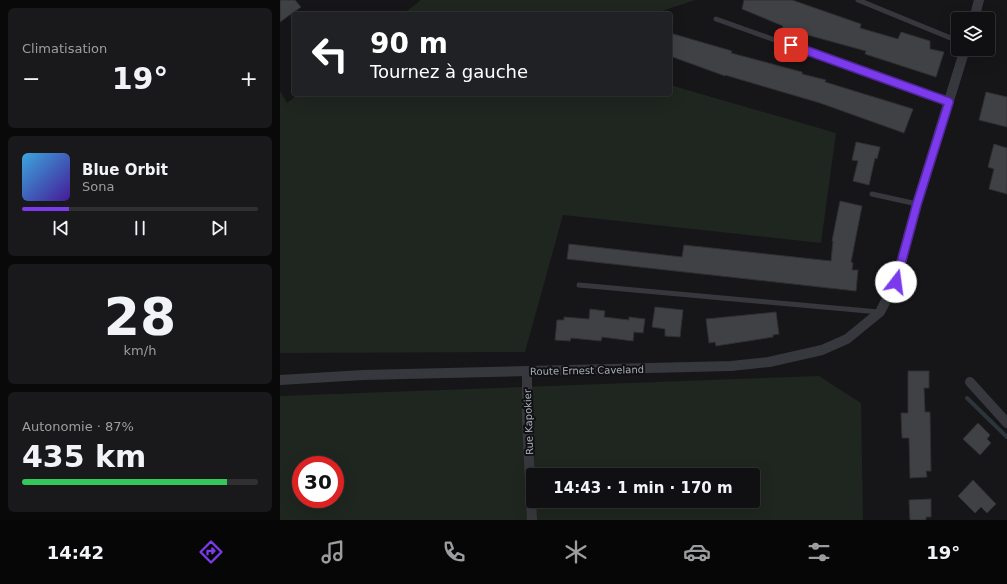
<!DOCTYPE html>
<html lang="fr">
<head>
<meta charset="utf-8">
<style>
  :root { --surface:#101012; --page:#19191b; --text:#f1f3f6; --muted:#9c9d9f; --line:#303032; --accent:#7c3aed }
  body { margin:0; font-family:"DejaVu Sans",sans-serif; background:var(--page); color:var(--text); height:100vh; display:flex; flex-direction:column; font-size:15px; white-space:nowrap }
  * { box-sizing:border-box; margin:0 }
  p { font-size:13px; color:var(--muted) }
  .icon { flex:none; width:22px; height:22px; fill:none; stroke:currentColor; stroke-width:2; stroke-linecap:round; stroke-linejoin:round }
  .map { position:relative; flex:1; overflow:hidden }
  .sheet { display:flex; flex-direction:column; gap:8px; padding:8px; background:#09090a; width:280px }
  .sheet>* { flex:none }
  .banner { position:absolute; left:12px; top:12px; width:380px; height:84px; border-radius:4px; box-shadow:0 4px 16px #0002,0 0 0 1px var(--line); background:#202124; color:#fff; overflow:hidden }
  .fabs { position:absolute; left:671px; top:12px; display:grid; gap:8px }
  .fabs a { display:grid; place-items:center; width:44px; height:44px; border-radius:4px; background:var(--surface); box-shadow:0 4px 16px #0002,0 0 0 1px var(--line); font-size:20px }
  .speed { position:absolute; left:12px; top:456px; display:flex; gap:8px; font-size:20px; font-weight:700; text-align:center }
  .speed>* { display:grid; place-content:center; width:52px; height:52px; border-radius:50%; background:var(--surface); box-shadow:0 4px 16px #0002,0 0 0 1px var(--line); line-height:1 }
  .speed .limit { border:6px solid #d22; background:#fff; color:#111 }
  .pin { position:absolute; display:grid; place-items:center; width:34px; height:34px; color:#fff; margin:-17px; border-radius:8px; box-shadow:0 2px 6px #0006 }
  .me { position:absolute; width:44px; margin:-22px; rotate:15deg; stroke-linejoin:round; filter:drop-shadow(0 0 3px #0008) }
  .turn { display:flex; align-items:center; gap:14px; height:84px; padding:0 12px; font-size:18px }
  .turn .icon { width:52px; height:52px; stroke-width:2.5 }
  .turn b { display:block; font-size:28px; line-height:34px }
  .big { font-size:30px; font-weight:700; line-height:1.1 }
  .sheet .card { flex:1; display:flex; flex-direction:column; justify-content:center; gap:6px; min-width:0; padding:0 14px; border-radius:6px; background:var(--page) }
  .sheet .dial { align-items:center; gap:0 }
  .dial b { font-size:52px; line-height:1 }
  .song { display:flex; align-items:center; gap:12px }
  .cover { width:48px; height:48px; border-radius:6px; background:linear-gradient(135deg,hsl(200 70% 55%),hsl(260 70% 35%)) }
  .played { height:4px; border-radius:2px; background:linear-gradient(90deg,var(--accent) 20%,var(--line) 20%) }
  .keys { display:flex; justify-content:space-around; direction:ltr }
  .heat { display:flex; justify-content:space-between; align-items:center; font-size:22px; direction:ltr }
  .charge { height:6px; border-radius:3px; background:linear-gradient(90deg,#34c759 87%,var(--line) 0) }
  .trip { position:absolute; left:246px; top:468px; width:234px; height:40px; border-radius:4px; background:var(--surface); box-shadow:0 4px 16px #0002,0 0 0 1px var(--line); font-weight:700; line-height:40px; text-align:center }
  .tab-bar { display:flex; height:64px; justify-content:space-around; align-items:center; background:#060607; color:var(--muted) }
  .tab-bar .icon { width:28px; height:28px }
  .tab-bar .selected { color:var(--accent) }
  .tab-bar b { font-size:18px; color:var(--text) }
  main { display:flex; flex:1; min-height:0 }
  .map>svg:first-child { display:block }
  .green { fill:#1e261f; fill-rule:evenodd }
  .lines { fill:none; stroke-linecap:round; stroke-linejoin:round }
  .stream { stroke:#2c353c; stroke-width:4 }
  .building { fill:#404145; stroke:#303034 }
  .service { stroke:#37383d; stroke-width:5 }
  .minor { stroke:#37383d; stroke-width:10 }
  .route-casing { stroke:#51269a; stroke-width:10 }
  .route { stroke:#7c3aed; stroke-width:7 }
  .labels { text-anchor:middle; stroke-width:4; stroke-linejoin:round; paint-order:stroke }
  .street-label { font-size:10px; fill:#a8adb8; stroke:#111113 }
</style>
</head>
<body>
<main>
<section class="sheet">
<div class="card"><p>Climatisation</p>
<div class="heat"><a>−</a><b class="big">19°</b><a>+</a></div>
</div>
<div class="card">
<div class="song"><i class="cover"></i><div><b>Blue Orbit</b><p>Sona</p></div></div>
<div class="played"></div>
<div class="keys"><svg class="icon" aria-label="previous" viewBox="0 0 24 24"><path d="M18 5L8 12l10 7zM5 5v14"/></svg><svg class="icon" aria-label="pause" viewBox="0 0 24 24"><path d="M8 5v14M16 5v14"/></svg><svg class="icon" aria-label="next" viewBox="0 0 24 24"><path d="M6 5l10 7-10 7zM19 5v14"/></svg></div>
</div>
<div class="card dial"><b>28</b><p>km/h</p></div>
<div class="card"><p>Autonomie · 87%</p><b class="big">435 km</b><div class="charge"></div></div>
</section>
<div class="map">
<svg width="727" height="520" viewBox="0 0 727 520">
  <rect width="100%" height="100%" fill="#161618"/>
  <!-- green -->
  <g class="green">
    <polygon points="141,0 415,0 373,14 123,14"/>
    <polygon points="390,85 556,133 541,243 283,215 245,352 0,353 0,91 7,103 19,94 390,94"/>
    <path d="M 539,376 L 581,403 L 583,520 L 0,520 L 0,396 ZM 21,465 L 55,465 L 55,499 L 21,499 ZM 253,475 L 473,475 L 473,501 L 253,501 Z"/>
  </g>
  <g class="lines">
    <!-- stream -->
    <polyline class="stream" points="687,398 727,437"/>
  </g>
  <!-- building -->
  <g class="building">
    <polygon points="0,0 15,0 21,7 0,22"/>
    <polygon points="464,0 512,0 581,24 580,28 618,39 621,32 650,41 650,49 664,52 656,77 585,54 586,51 502,28 503,26 462,9"/>
    <polygon points="390,33 452,51 451,53 522,72 522,74 546,80 545,82 633,109 624,133 540,103 445,75 445,76 390,56"/>
    <polygon points="706,92 727,97 727,127 699,120"/>
    <polygon points="576,142 600,147 597,159 595,158 589,185 573,181 578,161 572,160"/>
    <polygon points="714,144 727,148 727,194 709,189 714,169 708,167"/>
    <polygon points="560,201 582,206 571,262 573,263 572,270 578,270 576,291 287,259 289,244 402,257 404,245 551,261 553,241 552,241"/>
    <polygon points="375,307 403,310 400,337 385,336 385,329 372,327"/>
    <polygon points="310,309 325,311 324,317 349,320 349,317 365,319 363,333 354,332 353,341 322,337 321,341 291,338 290,341 275,340 277,320 284,320 284,317 309,319"/>
    <polygon points="496,312 499,334 493,335 493,337 436,346 435,342 429,343 426,319"/>
    <polygon points="628,371 649,371 649,388 644,388 645,412 650,412 651,471 646,471 647,477 630,478 629,438 622,438 621,413 628,413"/>
    <polygon points="698,423 710,435 707,439 711,443 700,455 683,439"/>
    <polygon points="693,480 716,504 707,513 701,507 695,513 678,496"/>
    <polygon points="651,499 651,517 646,517 646,520 630,520 629,500"/>
  </g>
  <g class="lines">
    <!-- service -->
    <g class="service">
      <polyline points="578,0 678,41"/>
      <polyline points="436,19 669,102"/>
      <polyline points="592,194 637,204"/>
      <polyline points="299,285 599,312"/>
    </g>
    <!-- minor -->
    <g class="minor">
      <polyline points="694,19 699,0"/>
      <polyline points="247,372 247,421 252,520"/>
      <polyline points="0,380 83,375 451,366 489,362 542,350 567,339 600,312 616,281 637,204 685,49"/>
      <polyline points="690,382 727,423"/>
    </g>
  </g>
  <g class="lines">
    <!-- route casing -->
    <g class="route-casing">
      <polyline id="route" points="511,45 669,102 637,204 616,282"/>
    </g>
    <!-- route -->
    <use href="#route" class="route"/>
  </g>
  <g class="labels">
    <!-- street labels -->
    <g class="street-label">
      <text transform="translate(307 370) rotate(-1)" y="4">Route Ernest Caveland</text>
      <text transform="translate(248 422) rotate(-92)" y="4">Rue Kapokier</text>
    </g>
  </g>
</svg>
<div class="fabs">
<a><svg class="icon" aria-label="layers" viewBox="0 0 24 24"><path d="M12 4l9 5-9 5-9-5zM3 14l9 5 9-5"/></svg></a>
</div>
<div class="speed"><div class="limit">30</div></div>
<div class="pin" style="left:511px;top:45px;background:#d93025"><svg class="icon" aria-label="arrive" viewBox="0 0 24 24"><path d="M6 21V4h12l-3 4 3 4H6"/></svg></div>
<svg class="me" style="left:616px;top:282px" viewBox="-20 -20 40 40"><circle r="19" fill="#fff"/><path d="M0-13L10 11 0 6-10 11z" fill="#7c3aed"/></svg>
<div class="trip">14:43 · 1 min · 170 m</div>
<div class="banner">
<div class="turn"><svg class="icon" aria-label="left" viewBox="0 0 24 24"><path d="M17 20v-9H6M10 6l-5 5 5 5"/></svg><div><b>90 m</b>Tournez à gauche</div></div>
</div>
</div>
</main>
<nav class="tab-bar">
<b>14:42</b>
<svg class="icon selected" aria-label="directions" viewBox="0 0 24 24"><path d="M12 3l9 9-9 9-9-9zM9 14v-3h6M13 9l2 2-2 2"/></svg>
<svg class="icon" aria-label="music" viewBox="0 0 24 24"><path d="M9 18V5l10-2v13"/><circle cx="6" cy="18" r="3"/><circle cx="16" cy="16" r="3"/></svg>
<svg class="icon" aria-label="phone" viewBox="0 0 24 24"><path d="M5 4h4l2 5-3 2q2 4 5 5l2-3 5 2v4C11 20 4 13 5 4z"/></svg>
<svg class="icon" aria-label="climate" viewBox="0 0 24 24"><path d="M12 3v18M4 7l16 10M4 17L20 7"/></svg>
<svg class="icon" aria-label="car" viewBox="0 0 24 24"><path d="M5 17H2v-5l4-1 3-4h7l3 4 3 1v5h-3M9 17h6M6 11h13"/><circle cx="7" cy="17" r="2"/><circle cx="17" cy="17" r="2"/></svg>
<svg class="icon" aria-label="filters" viewBox="0 0 24 24"><path d="M4 7h16M4 17h16"/><circle cx="9" cy="7" r="2"/><circle cx="15" cy="17" r="2"/></svg>
<b>19°</b>
</nav>
</body>
</html>
